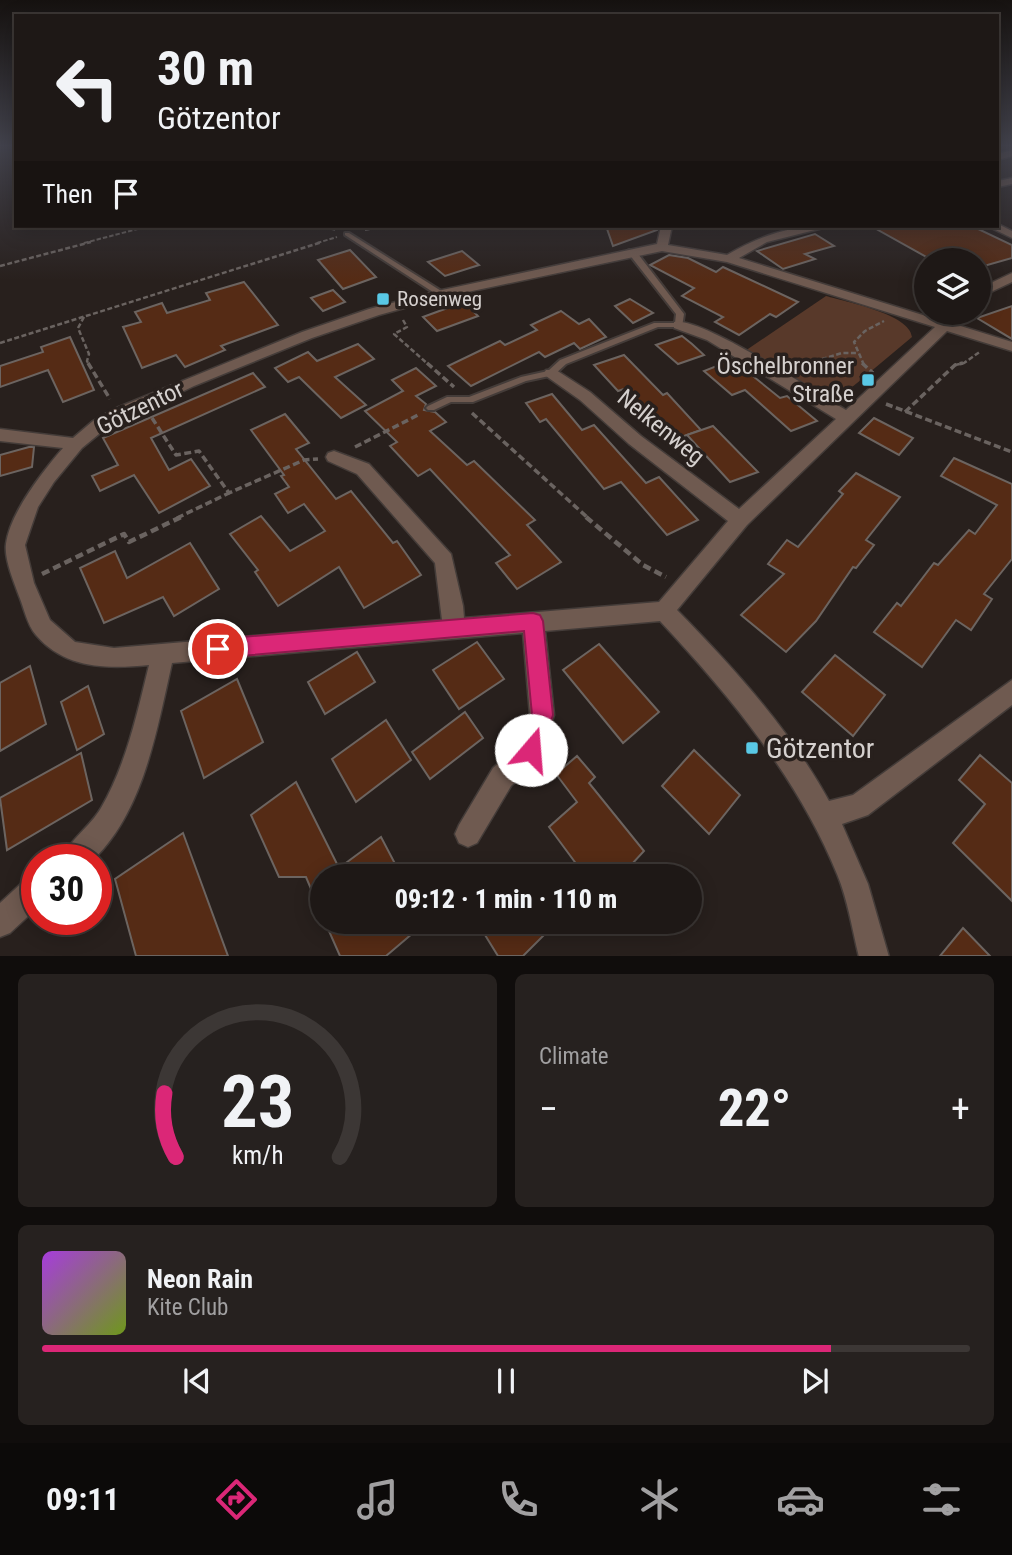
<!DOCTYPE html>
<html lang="en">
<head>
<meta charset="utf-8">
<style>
  :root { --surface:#1e1816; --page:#26211f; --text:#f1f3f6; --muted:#a1a0a1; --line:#3c3735; --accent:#db2777 }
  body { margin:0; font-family:"Roboto Condensed",sans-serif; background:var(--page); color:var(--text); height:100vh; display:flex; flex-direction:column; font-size:26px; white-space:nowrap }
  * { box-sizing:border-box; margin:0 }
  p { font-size:23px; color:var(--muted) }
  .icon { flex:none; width:38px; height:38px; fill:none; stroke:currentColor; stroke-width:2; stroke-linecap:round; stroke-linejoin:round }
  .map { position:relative; height:956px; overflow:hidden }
  .panel { display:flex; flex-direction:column; gap:18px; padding:18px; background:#100d0c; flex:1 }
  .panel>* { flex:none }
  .top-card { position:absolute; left:14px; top:14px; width:985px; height:214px; border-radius:0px; box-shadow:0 4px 18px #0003,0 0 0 2px var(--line); background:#1e1816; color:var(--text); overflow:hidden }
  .fabs { position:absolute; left:914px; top:248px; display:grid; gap:14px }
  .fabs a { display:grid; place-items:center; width:77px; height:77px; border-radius:50%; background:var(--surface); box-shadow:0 4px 18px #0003,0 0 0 2px var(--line); font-size:35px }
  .speed { position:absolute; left:21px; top:844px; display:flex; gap:14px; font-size:35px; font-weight:700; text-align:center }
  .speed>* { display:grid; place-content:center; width:91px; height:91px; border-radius:50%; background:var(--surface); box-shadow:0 4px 18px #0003,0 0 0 2px var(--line); line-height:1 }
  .speed .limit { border:10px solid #d22; background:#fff; color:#111 }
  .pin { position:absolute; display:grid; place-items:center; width:60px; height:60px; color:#fff; margin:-30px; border:4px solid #fff; border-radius:50%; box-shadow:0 2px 7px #0007 }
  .me { position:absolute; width:77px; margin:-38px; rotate:18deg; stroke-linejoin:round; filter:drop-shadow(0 0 5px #0008) }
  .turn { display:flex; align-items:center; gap:24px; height:147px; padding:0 28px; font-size:32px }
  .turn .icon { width:91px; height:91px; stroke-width:2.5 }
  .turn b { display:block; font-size:49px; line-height:60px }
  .then { display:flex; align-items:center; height:66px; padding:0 28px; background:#0003; gap:14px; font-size:26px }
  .big { font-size:52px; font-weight:800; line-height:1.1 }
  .panel .tile { flex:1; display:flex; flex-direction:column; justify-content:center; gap:10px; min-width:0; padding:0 24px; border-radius:10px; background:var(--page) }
  .panel .dial { align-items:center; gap:0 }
  .dial svg { height:182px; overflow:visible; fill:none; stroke:var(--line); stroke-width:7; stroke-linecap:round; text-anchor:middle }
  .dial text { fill:var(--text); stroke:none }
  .song { display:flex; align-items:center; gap:21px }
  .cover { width:84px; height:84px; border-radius:10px; background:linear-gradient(135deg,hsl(280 70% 55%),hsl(80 70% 35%)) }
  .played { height:7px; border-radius:4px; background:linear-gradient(90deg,var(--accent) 85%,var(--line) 85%) }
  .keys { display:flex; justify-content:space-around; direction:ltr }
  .heat { display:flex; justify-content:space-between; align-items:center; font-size:38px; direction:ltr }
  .panel .tiles { flex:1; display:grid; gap:18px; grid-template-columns:1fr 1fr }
  .tile:last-child { grid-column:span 2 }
  .trip { position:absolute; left:310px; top:864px; width:392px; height:70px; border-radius:35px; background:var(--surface); box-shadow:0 4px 18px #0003,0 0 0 2px var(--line); font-weight:800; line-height:70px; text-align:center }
  .dock { display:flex; height:112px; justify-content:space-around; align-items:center; background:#0c0a09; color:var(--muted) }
  .dock .icon { width:49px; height:49px }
  .dock .current { color:var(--accent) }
  .dock b { font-size:32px; color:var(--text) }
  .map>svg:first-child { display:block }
  .green { fill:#58392a }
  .building { fill:#552b15; stroke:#6c6460; stroke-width:2 }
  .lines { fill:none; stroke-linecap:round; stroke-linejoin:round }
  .lane-casing { stroke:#443c39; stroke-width:4 }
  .street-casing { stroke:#443c39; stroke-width:3 }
  .path-far3 { stroke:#6a6360; stroke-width:2; stroke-dasharray:4.5 2; stroke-linecap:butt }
  .path-far2 { stroke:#6a6360; stroke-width:2.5; stroke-dasharray:5 2.5; stroke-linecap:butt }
  .path-far1 { stroke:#6a6360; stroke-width:3.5; stroke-dasharray:7 3.5; stroke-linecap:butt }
  .path { stroke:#6a6360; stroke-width:4.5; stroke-dasharray:8 4.5; stroke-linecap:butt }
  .lane { fill:#6f5a50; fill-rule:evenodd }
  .street { fill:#6f5a50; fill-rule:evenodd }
  .route { fill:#db2777; stroke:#8e194d; stroke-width:2 }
  .poi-dot { fill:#59c8e5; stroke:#28201d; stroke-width:2.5 }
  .labels { text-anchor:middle; stroke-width:7; stroke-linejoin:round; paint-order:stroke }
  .far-poi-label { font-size:21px; fill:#d5d0ce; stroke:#28201d; text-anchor:start }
  .poi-label { font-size:24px; fill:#d5d0ce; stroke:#28201d; text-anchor:end }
  .street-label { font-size:24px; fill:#d5d0ce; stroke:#28201d }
  .near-poi-label { font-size:28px; fill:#d5d0ce; stroke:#28201d; text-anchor:start }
</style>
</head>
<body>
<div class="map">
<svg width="1012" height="957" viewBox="0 0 1012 957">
  <rect width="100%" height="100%" fill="#28201d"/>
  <!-- green -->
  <path class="green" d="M 826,296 C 846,302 910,314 912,337 L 869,373 L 864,371 L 859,377 L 862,379 L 836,400 L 825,399 L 745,351 Z"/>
  <!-- building -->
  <g class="building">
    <polygon points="606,226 658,226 657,230 613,246"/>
    <polygon points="871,226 972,226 1012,245 1012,258 984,266 958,251 930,259"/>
    <polygon points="815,234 834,246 805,254 815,259 783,269 757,251"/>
    <polygon points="350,250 376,277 343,289 318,260"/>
    <polygon points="462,251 479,265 445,276 428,262"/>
    <polygon points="669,255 688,258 716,272 723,267 798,302 776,317 770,314 739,335 715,322 723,317 682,296 694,288 650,265"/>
    <polygon points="244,282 278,325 221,346 225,350 185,367 176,355 142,368 123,327 141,322 135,312 162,303 167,313 210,300 206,293"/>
    <polygon points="333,290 345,302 323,311 311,298"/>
    <polygon points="630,299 653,313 633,323 615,306"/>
    <polygon points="464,302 478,316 437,331 423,317"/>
    <polygon points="1012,306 1012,339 977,318"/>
    <polygon points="561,311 579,324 589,319 606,337 580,349 574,343 545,357 539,352 471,386 448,366 500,341 505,345 537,330 531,325"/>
    <polygon points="682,336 692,344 704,355 678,364 656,345"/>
    <polygon points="70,337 94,390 63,402 48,370 0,387 0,366 43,352 41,347"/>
    <polygon points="358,344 374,359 335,377 366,405 341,418 299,377 288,382 275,368 308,352 317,361"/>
    <polygon points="624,355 663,395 667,393 701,430 670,441 624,389 618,391 594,365"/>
    <polygon points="728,356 780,398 787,396 817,421 791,431 745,390 732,395 704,371 722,364"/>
    <polygon points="416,368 436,386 416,396 426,404 424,410 435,412 446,422 430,431 467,465 474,461 535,520 527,525 561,562 517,589 496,563 510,555 430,469 418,476 390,446 397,442 365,411 403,391 392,380"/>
    <polygon points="253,373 265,387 151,438 169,470 191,459 210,486 159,513 134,475 100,491 92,476 118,465 103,438"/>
    <polygon points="552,394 582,430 594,425 646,483 659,477 698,520 667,535 621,482 604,489 546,419 540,422 526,403"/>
    <polygon points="285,414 309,443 296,449 336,499 351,491 393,543 397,541 421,575 364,608 339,567 278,606 255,572 258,570 230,534 261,516 290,551 325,531 304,504 288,513 275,494 289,487 281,476 284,475 251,430"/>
    <polygon points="874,418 913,438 899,455 859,433"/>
    <polygon points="713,426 758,472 730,482 687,435"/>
    <polygon points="29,447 34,447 32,467 0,476 0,455"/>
    <polygon points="954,458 1012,484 1012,559 984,594 992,599 971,630 956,620 922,667 874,632 897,603 901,606 934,563 938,565 969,530 975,534 997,505 941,476"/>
    <polygon points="856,473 900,497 866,540 874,545 856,568 853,567 816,621 786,652 741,615 784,574 768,564 787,540 798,547 843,494 839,491"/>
    <polygon points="190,543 219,589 174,616 163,597 104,623 80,568 115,551 127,578"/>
    <polygon points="477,642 504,679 459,709 433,670"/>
    <polygon points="599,644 659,712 623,743 563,670"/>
    <polygon points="357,652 375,682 325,714 308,682"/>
    <polygon points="835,655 885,695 853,736 802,692"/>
    <polygon points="30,666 46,724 0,751 0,683"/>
    <polygon points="237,679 263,742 204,778 181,711"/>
    <polygon points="88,686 104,734 77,750 61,702"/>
    <polygon points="465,712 483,738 430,779 412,752"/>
    <polygon points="386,720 411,760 356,802 332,759"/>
    <polygon points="694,750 740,795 709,834 662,786"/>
    <polygon points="81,753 92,800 7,850 0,798"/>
    <polygon points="980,755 1012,783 1012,901 953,843 985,804 959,780"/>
    <polygon points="577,756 595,777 589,783 644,851 620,877 586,877 549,827 577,802 556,774"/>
    <polygon points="296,782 339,868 381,837 402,877 322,877 322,915 306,877 279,877 251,815"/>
    <polygon points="183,833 228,956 136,956 115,879"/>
    <polygon points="325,922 426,922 386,956 340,956"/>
    <polygon points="477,922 557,922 523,956 498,956"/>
    <polygon points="963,928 990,956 940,956"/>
  </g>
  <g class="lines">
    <!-- lane casing -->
    <g class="lane-casing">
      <g id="lane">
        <polygon points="345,233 349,233 446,294 445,296 439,296 345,235"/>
        <polygon points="629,250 635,250 684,314 682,327 658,327 566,364 554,375 526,381 473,402 451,402 434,410 428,410 426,408 428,406 447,397 469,397 521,377 548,371 560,360 654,323 675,323 676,314 629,254"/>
      </g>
    </g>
    <!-- street casing -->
    <g class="street-casing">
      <g id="street">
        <polygon points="1012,150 1012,156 998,160 998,154"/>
        <polygon points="1012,178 1012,184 998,187 998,181"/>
        <polygon points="998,224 1012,231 1012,238 987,226"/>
        <path d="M 661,226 L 672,226 L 668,245 L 727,255 C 758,237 788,226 824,226 L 823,228 L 767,242 L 739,258 L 942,321 L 950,313 L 965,313 L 954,324 L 1012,342 L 1012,351 L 947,331 L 747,525 L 677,610 C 734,668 790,730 829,801 L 853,795 L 1012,680 L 1012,705 L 868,815 L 842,824 L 868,884 L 889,957 L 859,957 C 852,929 848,900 837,874 C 798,778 730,696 660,621 L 545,631 L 554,715 L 543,750 L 540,759 L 511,786 L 477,843 L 468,847 L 459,843 L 455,834 L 459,825 L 493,768 L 521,742 L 530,715 L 523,633 L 172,663 C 157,729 144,810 94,859 L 62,859 C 69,840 90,827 101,808 C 126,765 137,714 149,665 C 107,669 65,669 36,635 C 27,625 24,608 19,596 C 14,582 4,559 6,544 C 10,513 43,471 63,448 L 0,441 L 0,429 L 73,438 L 93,421 L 114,409 L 302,332 L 369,309 L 442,290 L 657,244 ZM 662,251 L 727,262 L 935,327 L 846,410 C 816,393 702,316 674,322 L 674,328 L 707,340 L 836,419 L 739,509 L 641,436 L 590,392 L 556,370 L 546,370 L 544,373 L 546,376 L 580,400 L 629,444 L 728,521 L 659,602 L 464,618 L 463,606 L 451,554 L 369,464 L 334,451 L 328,453 L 326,457 L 328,461 L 357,474 L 435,563 L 442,620 L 114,648 L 75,642 L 50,620 L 34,583 L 25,545 L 38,507 L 54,482 L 82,448 L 105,429 L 194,386 L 312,338 L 379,315 L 444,297 Z"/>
        <polygon points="1012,273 1012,282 978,298 978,289"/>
        <polygon points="37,874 37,908 10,933 0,937 0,903 27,878"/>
      </g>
    </g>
    <!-- path-far3 -->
    <g class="path-far3">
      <polyline points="318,226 336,230"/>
      <polyline points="365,230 387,226"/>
      <polyline points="84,243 149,226"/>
      <polyline points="317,243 337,237"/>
    </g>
    <!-- path-far2 -->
    <g class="path-far2">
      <polyline points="0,266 91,242"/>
      <polyline points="84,317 78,328 89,354 87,361 89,365"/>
      <polyline points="403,320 407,327 394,334 429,365"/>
      <polyline points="0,343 322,242"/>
      <polyline points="785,361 809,363 842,353 856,353"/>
      <polyline points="864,365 854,342 865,331 884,321"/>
      <polyline points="955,365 964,363 981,351"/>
    </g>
    <!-- path-far1 -->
    <g class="path-far1">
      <polyline points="88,363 110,399"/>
      <polyline points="427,363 454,387"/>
      <polyline points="862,363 873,373"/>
      <polyline points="886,404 1012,452"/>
      <polyline points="905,412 955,365 963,363"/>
      <polyline points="472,413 588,518"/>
      <polyline points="152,418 176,455 199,451 229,493 304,460 318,459"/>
      <polyline points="355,447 420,414"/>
      <polyline points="177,518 229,493"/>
    </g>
    <!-- path -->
    <g class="path">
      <polyline points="586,517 643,565 666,577"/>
      <polyline points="42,574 124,534 129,542 181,517"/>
    </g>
    <!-- lane -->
    <use href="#lane" class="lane"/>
    <!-- street -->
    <use href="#street" class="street"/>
  </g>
  <!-- sky -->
  <linearGradient id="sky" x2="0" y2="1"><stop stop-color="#161210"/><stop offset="0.52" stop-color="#42424c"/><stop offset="1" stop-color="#42424c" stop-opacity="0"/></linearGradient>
  <rect width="1012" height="280" fill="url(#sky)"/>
  <!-- route -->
  <polygon class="route" points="533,613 540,615 543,621 553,715 539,758 531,761 523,758 520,750 532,715 524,631 218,658 211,655 208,649 211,642 218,639"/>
  <!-- markers -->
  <g class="poi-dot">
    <rect x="376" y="292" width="14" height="14" rx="3.5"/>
    <rect x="861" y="373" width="14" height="14" rx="3.5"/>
    <rect x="745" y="741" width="14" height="14" rx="3.5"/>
  </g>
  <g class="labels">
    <!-- far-poi labels -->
    <g class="far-poi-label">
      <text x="397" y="306">Rosenweg</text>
    </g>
    <!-- poi labels -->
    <g class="poi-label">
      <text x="854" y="374">Öschelbronner<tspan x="854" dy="28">Straße</tspan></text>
    </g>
    <!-- street labels -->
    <g class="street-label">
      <text transform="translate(140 408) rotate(-26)" y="8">Götzentor</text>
      <text transform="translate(661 427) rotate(39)" y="8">Nelkenweg</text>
    </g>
    <!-- near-poi labels -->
    <g class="near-poi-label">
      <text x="766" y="758">Götzentor</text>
    </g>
  </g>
</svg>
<div class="fabs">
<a><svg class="icon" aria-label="layers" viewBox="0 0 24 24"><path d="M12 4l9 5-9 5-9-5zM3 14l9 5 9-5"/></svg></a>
</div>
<div class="speed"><div class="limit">30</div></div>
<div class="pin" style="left:218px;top:649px;background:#d93025"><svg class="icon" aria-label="arrive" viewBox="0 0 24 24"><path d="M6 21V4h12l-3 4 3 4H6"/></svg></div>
<svg class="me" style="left:531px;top:750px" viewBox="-20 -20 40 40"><circle r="19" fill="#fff"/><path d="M0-13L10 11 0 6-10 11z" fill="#db2777"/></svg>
<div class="trip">09:12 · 1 min · 110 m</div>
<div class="top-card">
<div class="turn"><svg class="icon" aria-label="left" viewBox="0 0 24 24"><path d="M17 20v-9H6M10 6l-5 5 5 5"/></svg><div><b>30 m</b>Götzentor</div></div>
<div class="then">Then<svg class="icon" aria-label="arrive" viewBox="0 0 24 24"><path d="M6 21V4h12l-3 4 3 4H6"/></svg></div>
</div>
</div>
<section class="panel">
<div class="tiles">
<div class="tile dial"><svg viewBox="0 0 100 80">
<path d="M14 69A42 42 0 1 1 86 69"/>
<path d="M14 69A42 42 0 0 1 9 41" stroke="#db2777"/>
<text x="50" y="56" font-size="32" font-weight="700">23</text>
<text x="50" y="72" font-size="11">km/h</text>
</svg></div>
<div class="tile"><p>Climate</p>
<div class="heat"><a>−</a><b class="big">22°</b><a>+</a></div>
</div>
<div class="tile">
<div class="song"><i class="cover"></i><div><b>Neon Rain</b><p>Kite Club</p></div></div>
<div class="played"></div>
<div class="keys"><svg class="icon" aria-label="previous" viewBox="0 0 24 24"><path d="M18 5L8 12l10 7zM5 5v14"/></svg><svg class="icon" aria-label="pause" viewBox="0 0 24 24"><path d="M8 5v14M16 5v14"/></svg><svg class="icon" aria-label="next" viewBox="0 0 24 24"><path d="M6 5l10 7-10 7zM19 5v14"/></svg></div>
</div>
</div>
</section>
<nav class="dock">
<b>09:11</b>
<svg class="icon current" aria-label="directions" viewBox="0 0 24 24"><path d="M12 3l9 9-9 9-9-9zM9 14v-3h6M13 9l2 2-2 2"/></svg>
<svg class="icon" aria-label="music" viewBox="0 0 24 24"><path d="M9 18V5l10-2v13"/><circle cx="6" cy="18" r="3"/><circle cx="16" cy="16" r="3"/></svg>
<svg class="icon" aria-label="phone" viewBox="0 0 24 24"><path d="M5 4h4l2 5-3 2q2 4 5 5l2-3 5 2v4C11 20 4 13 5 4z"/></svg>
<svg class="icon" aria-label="climate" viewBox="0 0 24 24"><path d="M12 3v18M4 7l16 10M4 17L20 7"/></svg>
<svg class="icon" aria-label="car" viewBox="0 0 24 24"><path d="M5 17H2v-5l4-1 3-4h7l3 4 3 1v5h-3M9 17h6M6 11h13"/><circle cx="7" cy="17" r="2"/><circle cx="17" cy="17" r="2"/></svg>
<svg class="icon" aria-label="filters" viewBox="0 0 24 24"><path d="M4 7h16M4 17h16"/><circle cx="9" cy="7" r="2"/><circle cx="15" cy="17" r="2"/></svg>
</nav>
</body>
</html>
